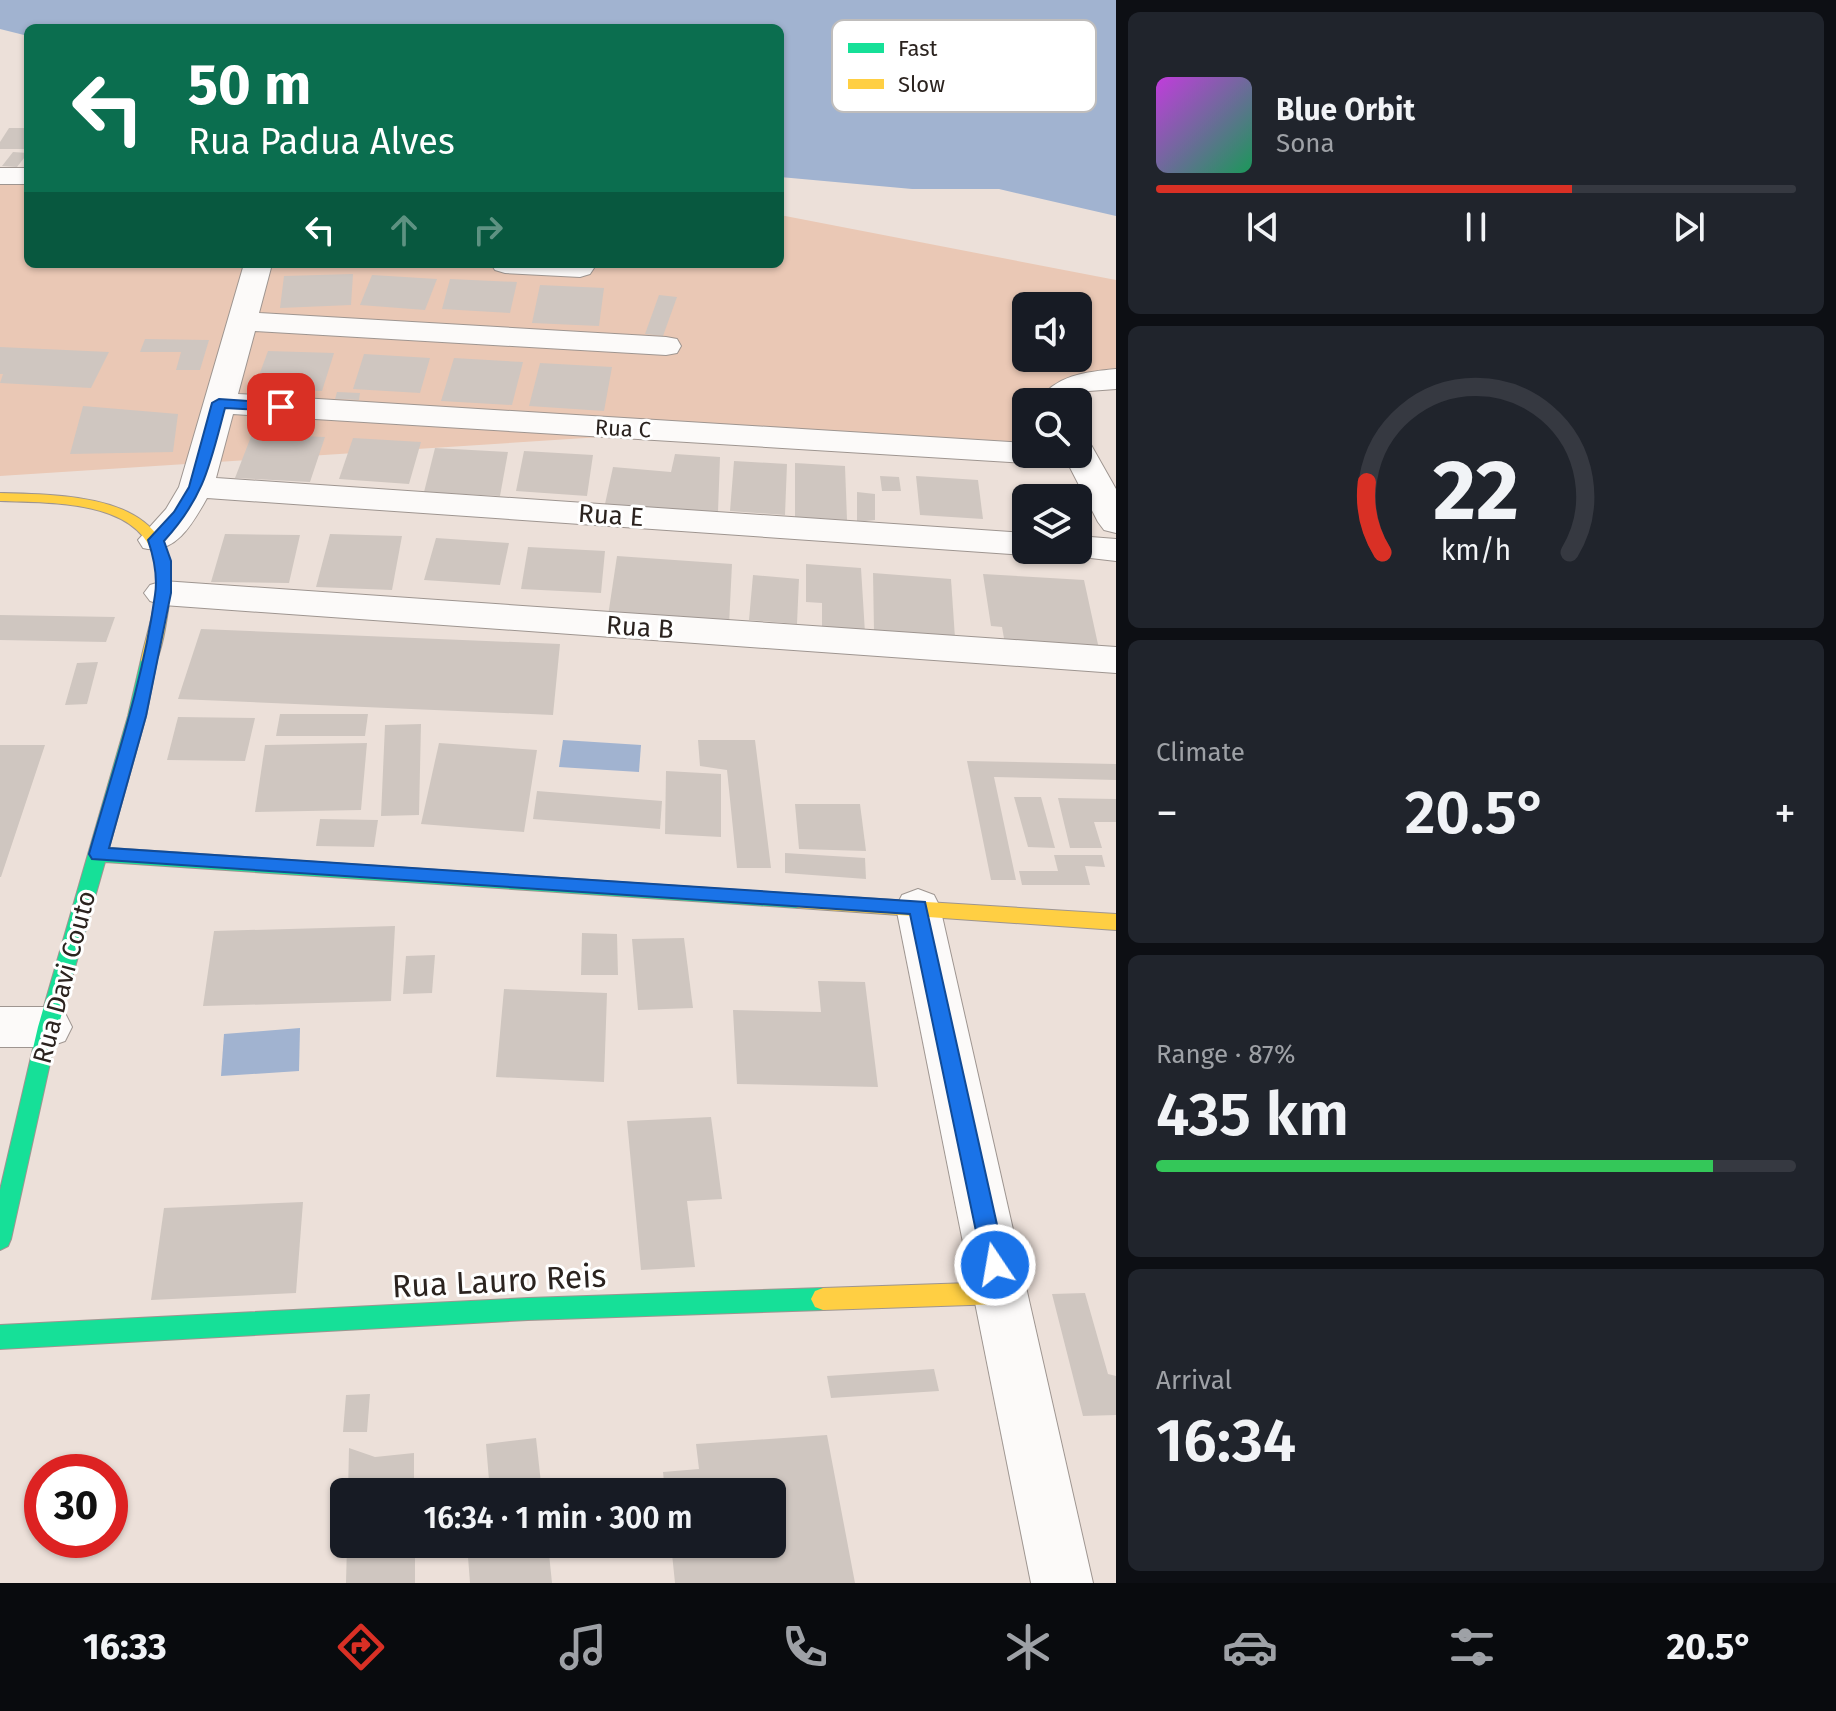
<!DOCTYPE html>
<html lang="en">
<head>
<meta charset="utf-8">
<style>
  :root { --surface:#171b24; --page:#20242c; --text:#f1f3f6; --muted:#9ea1a6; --line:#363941; --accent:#d93025 }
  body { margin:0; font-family:"Fira Sans",sans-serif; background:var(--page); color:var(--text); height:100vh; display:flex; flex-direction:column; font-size:30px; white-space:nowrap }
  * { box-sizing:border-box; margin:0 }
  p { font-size:26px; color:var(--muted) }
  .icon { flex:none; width:44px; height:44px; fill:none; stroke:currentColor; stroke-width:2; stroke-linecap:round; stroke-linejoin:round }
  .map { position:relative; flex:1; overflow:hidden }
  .side { display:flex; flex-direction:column; gap:12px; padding:12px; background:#0d0f14; width:720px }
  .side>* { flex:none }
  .guide { position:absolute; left:24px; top:24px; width:760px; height:244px; border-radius:12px; box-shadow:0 2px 6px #0004; background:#0b6e4f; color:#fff; overflow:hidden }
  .fabs { position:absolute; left:1012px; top:292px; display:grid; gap:16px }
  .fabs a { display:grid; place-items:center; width:80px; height:80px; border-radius:12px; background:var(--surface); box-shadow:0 2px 6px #0004; font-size:40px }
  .speed { position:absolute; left:24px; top:1454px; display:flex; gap:16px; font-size:40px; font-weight:700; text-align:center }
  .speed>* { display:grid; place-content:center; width:104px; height:104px; border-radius:50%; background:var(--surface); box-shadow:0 2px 6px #0004; line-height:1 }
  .speed .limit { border:12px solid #d22; background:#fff; color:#111 }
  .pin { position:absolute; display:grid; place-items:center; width:68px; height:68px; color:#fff; margin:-34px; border-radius:16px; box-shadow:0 4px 12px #0006 }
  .me { position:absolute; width:88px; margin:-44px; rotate:348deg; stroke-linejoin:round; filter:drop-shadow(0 0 6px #0008) }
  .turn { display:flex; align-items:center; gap:28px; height:168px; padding:0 32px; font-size:36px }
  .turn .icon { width:104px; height:104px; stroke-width:2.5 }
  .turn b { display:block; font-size:56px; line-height:68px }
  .lanes { display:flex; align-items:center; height:76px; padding:0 32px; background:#0003; justify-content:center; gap:40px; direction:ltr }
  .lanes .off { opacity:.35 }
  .big { font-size:60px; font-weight:600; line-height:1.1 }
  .side .card { flex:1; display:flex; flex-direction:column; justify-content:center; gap:12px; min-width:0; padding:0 28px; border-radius:12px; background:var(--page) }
  .side .dial { align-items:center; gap:0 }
  .dial svg { height:208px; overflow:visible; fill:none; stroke:var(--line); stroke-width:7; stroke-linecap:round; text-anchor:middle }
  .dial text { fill:var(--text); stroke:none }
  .song { display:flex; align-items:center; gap:24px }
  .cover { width:96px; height:96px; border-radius:12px; background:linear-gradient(135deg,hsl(290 70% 55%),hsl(150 70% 35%)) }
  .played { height:8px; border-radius:4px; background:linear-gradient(90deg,var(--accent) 65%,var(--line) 65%) }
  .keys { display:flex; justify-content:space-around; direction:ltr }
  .heat { display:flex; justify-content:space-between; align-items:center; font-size:44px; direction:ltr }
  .charge { height:12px; border-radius:6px; background:linear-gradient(90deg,#34c759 87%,var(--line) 0) }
  .trip { position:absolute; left:330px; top:1478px; width:456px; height:80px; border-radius:12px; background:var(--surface); box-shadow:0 2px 6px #0004; font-weight:600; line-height:80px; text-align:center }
  .tabs { display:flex; height:128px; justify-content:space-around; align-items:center; background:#090b0e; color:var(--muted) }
  .tabs .icon { width:56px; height:56px }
  .tabs .active { color:var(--accent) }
  .tabs b { font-size:36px; color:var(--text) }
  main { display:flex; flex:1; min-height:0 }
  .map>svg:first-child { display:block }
  .green { fill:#eac8b5; fill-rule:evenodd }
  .water { fill:#a1b3d0 }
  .building { fill:#cfc6c0 }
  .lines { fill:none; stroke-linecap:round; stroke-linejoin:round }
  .street-casing { stroke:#9e9590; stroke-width:2 }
  .fast-casing { stroke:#9e9590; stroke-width:2 }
  .slow-casing { stroke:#9e9590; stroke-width:2 }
  .street { fill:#fcfaf9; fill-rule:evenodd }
  .fast { fill:#16e098; fill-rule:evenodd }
  .slow { fill:#ffcf43; fill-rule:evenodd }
  .route { fill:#1a73e8; stroke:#114b97; stroke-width:2 }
  .labels { text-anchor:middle; stroke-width:6; stroke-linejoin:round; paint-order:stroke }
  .far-street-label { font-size:22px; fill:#2b231f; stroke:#fff }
  .street-label { font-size:26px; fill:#2b231f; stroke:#fff }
  .near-street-label { font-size:32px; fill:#2b231f; stroke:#fff }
  .key { fill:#fff; stroke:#bfbdbc; stroke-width:2 }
  .key-label { font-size:22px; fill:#2b231f }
</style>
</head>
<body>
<main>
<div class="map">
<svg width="1116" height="1583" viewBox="0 0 1116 1583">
  <rect width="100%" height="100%" fill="#ece0d9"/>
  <!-- green -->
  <path class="green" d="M 28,177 L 28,264 L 780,264 L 780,215 L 1116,280 L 1116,371 L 1055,383 L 1055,402 L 1026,402 L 1026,442 L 740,428 L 0,476 L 0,181 ZM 1026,306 L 1078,306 L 1078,358 L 1026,358 Z"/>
  <!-- water -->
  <g class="water">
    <polygon points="0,0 1116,0 1116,216 999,189 912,189 780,177 780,28 28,28 28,36 0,29"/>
    <polygon points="563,740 641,745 639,772 559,767"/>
    <polygon points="300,1028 299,1071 221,1076 224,1034"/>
  </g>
  <!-- building -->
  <g class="building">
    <polygon points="9,128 28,128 28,149 0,149 0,142"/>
    <polygon points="13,152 28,153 17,167 2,166"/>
    <polygon points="353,274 351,305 280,308 284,276"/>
    <polygon points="372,275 437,279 425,310 360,305"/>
    <polygon points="450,279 517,282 510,313 442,309"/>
    <polygon points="540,285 604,288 599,326 532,323"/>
    <polygon points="659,295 677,297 663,336 645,334"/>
    <polygon points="145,339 209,340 200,370 176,370 181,352 140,352"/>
    <polygon points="0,347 109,352 91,388 0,383 3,374 0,374"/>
    <polygon points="268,351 334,353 322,391 254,389"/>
    <polygon points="364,354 430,358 420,393 353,389"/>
    <polygon points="454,358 523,362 512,405 441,401"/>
    <polygon points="540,363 612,367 604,411 529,406"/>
    <polygon points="337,392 360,393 359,400 335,399"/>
    <polygon points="83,406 178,414 173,452 70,454"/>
    <polygon points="252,434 325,437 310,482 235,478"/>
    <polygon points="353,438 421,442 409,484 339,479"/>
    <polygon points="435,448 508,452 500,496 424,492"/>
    <polygon points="524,451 593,455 587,496 516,491"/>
    <polygon points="675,454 720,457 718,512 605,504 613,467 671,472"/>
    <polygon points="734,461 787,464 785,515 730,511"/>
    <polygon points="795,463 845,466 847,520 795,517"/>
    <polygon points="880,476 899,477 901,491 882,491"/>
    <polygon points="916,476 978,480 983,519 920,515"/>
    <polygon points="857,492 875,494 875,520 857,522"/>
    <polygon points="225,534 300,535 289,583 211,582"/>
    <polygon points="330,534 402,536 392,590 316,587"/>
    <polygon points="436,538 509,543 500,585 424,580"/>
    <polygon points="528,547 605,551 601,593 521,589"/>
    <polygon points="617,556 732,564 729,625 608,616"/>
    <polygon points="806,564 861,568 865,633 822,630 822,603 806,602"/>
    <polygon points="873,573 951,579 955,638 874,632"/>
    <polygon points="983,574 1084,580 1099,649 1005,644 1002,627 991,626"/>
    <polygon points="753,575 799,579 797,624 749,620"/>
    <polygon points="0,615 115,617 106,642 0,640"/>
    <polygon points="201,629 560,644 553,715 178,699"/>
    <polygon points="98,662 87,704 65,705 77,663"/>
    <polygon points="280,714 368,714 365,736 276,736"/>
    <polygon points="178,717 255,718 245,761 167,760"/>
    <polygon points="421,724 419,815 381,816 385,725"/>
    <polygon points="698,740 755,740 771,868 737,868 727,770 700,766"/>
    <polygon points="367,743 361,810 255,812 265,745"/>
    <polygon points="439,743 537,750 524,832 421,824"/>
    <polygon points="0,745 45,745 1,877 0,877"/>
    <polygon points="967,761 1116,764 1116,780 994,777 1016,880 991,880"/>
    <polygon points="666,771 721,774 721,837 665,834"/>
    <polygon points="537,791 662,801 660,829 533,819"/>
    <polygon points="1014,797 1041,797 1055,848 1028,847"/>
    <polygon points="1058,798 1116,799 1116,822 1094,822 1102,848 1070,848"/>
    <polygon points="795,804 860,804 866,851 799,849"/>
    <polygon points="320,819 378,820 374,847 316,846"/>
    <polygon points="785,853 865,858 866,879 785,873"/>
    <polygon points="1054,855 1102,855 1105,867 1085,866 1090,885 1022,885 1019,871 1058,871"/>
    <polygon points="395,926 391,1001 203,1006 214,931"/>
    <polygon points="582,933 617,934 618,975 581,975"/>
    <polygon points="684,938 693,1008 638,1010 632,939"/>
    <polygon points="435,955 432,993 403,994 406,956"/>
    <polygon points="818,981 865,982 878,1087 737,1084 733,1010 821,1012"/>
    <polygon points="504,989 607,993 604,1082 496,1077"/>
    <polygon points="711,1117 722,1199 687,1201 695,1267 641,1270 627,1121"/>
    <polygon points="303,1202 296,1293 151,1300 164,1208"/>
    <polygon points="1085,1293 1108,1374 1116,1376 1116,1415 1083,1416 1052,1294"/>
    <polygon points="934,1369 939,1391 831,1398 827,1376"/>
    <polygon points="370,1394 367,1432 343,1432 346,1395"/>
    <polygon points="827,1435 855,1583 675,1583 671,1544 772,1544 772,1492 665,1492 663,1472 699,1469 696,1444"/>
    <polygon points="536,1438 542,1492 490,1492 486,1444"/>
    <polygon points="349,1448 375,1457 414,1453 414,1492 348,1492"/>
    <polygon points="347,1544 415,1544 415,1583 346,1583"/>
    <polygon points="467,1544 548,1544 552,1583 470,1583"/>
  </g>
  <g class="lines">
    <!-- street casing -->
    <g class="street-casing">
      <g id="street">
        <rect x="0" y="168" width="28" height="16"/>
        <path d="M 244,264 L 272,264 L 259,313 L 666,337 L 677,339 L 681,346 L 677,353 L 666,355 L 255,331 L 238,394 L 1026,443 L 1026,454 L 1042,454 L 1038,460 L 1026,463 L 233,414 L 216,478 L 1026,533 L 1026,550 L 1040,550 L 1026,555 L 207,498 C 193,523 175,556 143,548 L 138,540 L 166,509 L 179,487 Z"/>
        <polygon points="491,264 592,264 594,268 590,274 580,277 505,273 495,270"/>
        <path d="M 1116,369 L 1116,389 L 1089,391 L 1070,402 L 1037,402 C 1056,375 1085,372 1116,369 Z"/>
        <polygon points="1078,440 1090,443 1116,489 1116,533 1104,530 1098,522 1063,454 1078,454"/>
        <polygon points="1078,536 1116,539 1116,561 1065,555 1062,550 1078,550"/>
        <polygon points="163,581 1116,647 1116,673 163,605 150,601 144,593 150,585"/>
        <polygon points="918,889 934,895 940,907 1093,1583 1031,1583 896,907 902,895"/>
        <polygon points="0,1007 48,1007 65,1013 72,1027 65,1041 48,1047 0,1047"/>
      </g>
    </g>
    <!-- fast casing -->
    <g class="fast-casing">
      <g id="fast">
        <polygon points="149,654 157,660 146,716 109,848 799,894 806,896 809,901 806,906 799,908 105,862 58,1027 11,1239 8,1246 0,1250 0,1190 38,1027 128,716 141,660"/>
        <polygon points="823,1288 831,1291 835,1299 831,1307 823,1310 528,1320 0,1349 0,1325 528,1298"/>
      </g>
    </g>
    <!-- slow casing -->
    <g class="slow-casing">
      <g id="slow">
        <path d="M 0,493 C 78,495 187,496 169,604 C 166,623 163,647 155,664 L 143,664 L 141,660 C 147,630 162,594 155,562 C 142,499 50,503 0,501 Z"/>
        <polygon points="799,894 1116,914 1116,930 799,908 792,906 789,901 792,896"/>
        <polygon points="1000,1282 1008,1285 1012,1293 1008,1301 1000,1304 823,1310 815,1307 811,1299 815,1291 823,1288"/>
      </g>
    </g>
    <!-- street -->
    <use href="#street" class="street"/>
    <!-- fast -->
    <use href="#fast" class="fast"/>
    <!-- slow -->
    <use href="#slow" class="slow"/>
  </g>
  <!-- route -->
  <path class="route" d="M 219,399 L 281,403 L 288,407 L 281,411 L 225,408 C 210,464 205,496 164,541 L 171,561 L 171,593 L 146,716 L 109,848 L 925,902 L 1006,1265 L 1003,1272 L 995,1276 L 986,1272 L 983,1265 L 910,914 L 92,859 L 89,854 C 113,769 143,683 155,595 C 158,576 154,558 148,540 L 174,512 L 189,487 L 212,403 Z"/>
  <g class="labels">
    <!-- far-street labels -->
    <g class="far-street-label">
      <text transform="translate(623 428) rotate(3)" y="8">Rua C</text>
    </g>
    <!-- street labels -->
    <g class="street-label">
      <text transform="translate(611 515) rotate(4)" y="9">Rua E</text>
      <text transform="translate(640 627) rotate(4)" y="9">Rua B</text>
      <text transform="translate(64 977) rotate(-75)" y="9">Rua Davi Couto</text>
    </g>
    <!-- near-street labels -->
    <g class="near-street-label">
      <text transform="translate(499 1281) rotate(-3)" y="11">Rua Lauro Reis</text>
    </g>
  </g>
  <!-- legend -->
  <rect x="832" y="20" width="264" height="92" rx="12" class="key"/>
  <rect x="848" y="43" width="36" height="10" fill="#16e098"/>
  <rect x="848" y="79" width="36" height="10" fill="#ffcf43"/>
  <g class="key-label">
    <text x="898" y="56">Fast</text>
    <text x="898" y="92">Slow</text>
  </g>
</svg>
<div class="fabs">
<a><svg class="icon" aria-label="sound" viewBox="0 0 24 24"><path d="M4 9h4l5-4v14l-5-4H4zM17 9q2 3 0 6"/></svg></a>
<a><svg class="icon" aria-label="search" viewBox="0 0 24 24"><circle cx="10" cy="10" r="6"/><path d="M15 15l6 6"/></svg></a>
<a><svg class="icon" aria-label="layers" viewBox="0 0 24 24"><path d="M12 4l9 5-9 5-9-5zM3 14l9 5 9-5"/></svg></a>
</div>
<div class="speed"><div class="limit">30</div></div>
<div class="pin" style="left:281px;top:407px;background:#d93025"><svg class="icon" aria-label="arrive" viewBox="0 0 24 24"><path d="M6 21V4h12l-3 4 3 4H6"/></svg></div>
<svg class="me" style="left:995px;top:1265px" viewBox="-20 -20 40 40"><circle r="17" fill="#1a73e8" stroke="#fff" stroke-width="3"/><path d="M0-11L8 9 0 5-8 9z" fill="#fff"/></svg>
<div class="trip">16:34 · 1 min · 300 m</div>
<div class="guide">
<div class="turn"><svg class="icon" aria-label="left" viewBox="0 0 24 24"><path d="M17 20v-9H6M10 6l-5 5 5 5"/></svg><div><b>50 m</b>Rua Padua Alves</div></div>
<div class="lanes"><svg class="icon" aria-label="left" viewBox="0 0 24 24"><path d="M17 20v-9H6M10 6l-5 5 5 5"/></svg><svg class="icon off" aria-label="ahead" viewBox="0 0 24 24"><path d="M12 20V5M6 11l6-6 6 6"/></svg><svg class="icon off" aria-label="right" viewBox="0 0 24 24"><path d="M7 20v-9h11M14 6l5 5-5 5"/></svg></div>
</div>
</div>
<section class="side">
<div class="card">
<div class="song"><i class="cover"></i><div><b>Blue Orbit</b><p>Sona</p></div></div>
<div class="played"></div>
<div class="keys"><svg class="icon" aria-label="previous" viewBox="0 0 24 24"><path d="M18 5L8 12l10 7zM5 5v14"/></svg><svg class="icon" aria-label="pause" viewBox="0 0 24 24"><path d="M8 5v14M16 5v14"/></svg><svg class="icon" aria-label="next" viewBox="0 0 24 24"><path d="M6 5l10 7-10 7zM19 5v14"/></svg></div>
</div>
<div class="card dial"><svg viewBox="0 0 100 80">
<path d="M14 69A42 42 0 1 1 86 69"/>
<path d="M14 69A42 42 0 0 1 8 42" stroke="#d93025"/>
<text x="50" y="56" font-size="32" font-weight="700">22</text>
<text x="50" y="72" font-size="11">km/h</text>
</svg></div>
<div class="card"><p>Climate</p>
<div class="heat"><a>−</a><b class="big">20.5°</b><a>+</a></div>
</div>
<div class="card"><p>Range · 87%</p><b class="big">435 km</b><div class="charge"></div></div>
<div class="card"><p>Arrival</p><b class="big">16:34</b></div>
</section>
</main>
<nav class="tabs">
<b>16:33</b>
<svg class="icon active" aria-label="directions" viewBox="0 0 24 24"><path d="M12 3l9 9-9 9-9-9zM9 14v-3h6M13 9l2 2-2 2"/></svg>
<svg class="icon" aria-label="music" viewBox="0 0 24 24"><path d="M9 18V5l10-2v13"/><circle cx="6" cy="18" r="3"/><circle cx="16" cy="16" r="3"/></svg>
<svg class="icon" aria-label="phone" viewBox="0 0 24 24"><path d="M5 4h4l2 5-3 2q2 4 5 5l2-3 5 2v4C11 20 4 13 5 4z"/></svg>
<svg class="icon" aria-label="climate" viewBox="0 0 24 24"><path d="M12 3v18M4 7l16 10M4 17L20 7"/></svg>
<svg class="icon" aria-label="car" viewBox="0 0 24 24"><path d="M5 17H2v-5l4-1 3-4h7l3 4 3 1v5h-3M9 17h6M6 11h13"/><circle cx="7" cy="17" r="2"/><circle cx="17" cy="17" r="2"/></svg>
<svg class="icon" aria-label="filters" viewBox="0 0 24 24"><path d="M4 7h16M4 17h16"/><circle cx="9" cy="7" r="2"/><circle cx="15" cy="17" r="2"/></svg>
<b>20.5°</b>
</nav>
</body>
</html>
